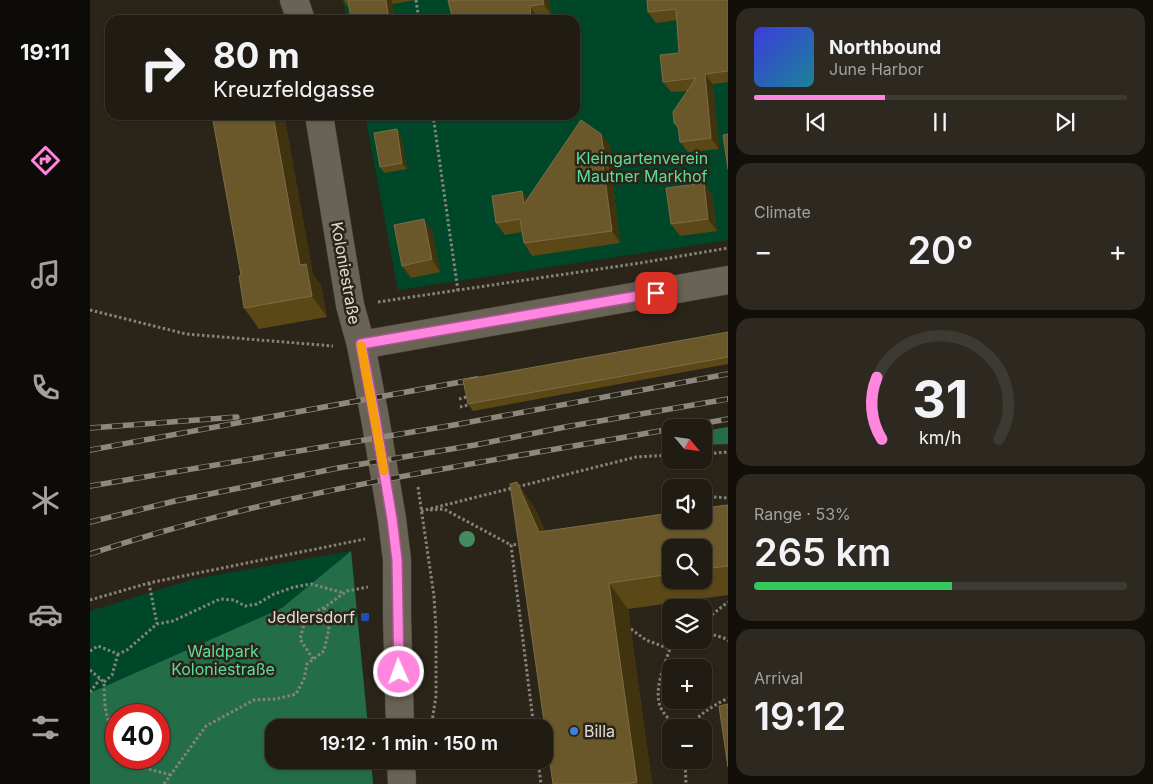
<!DOCTYPE html>
<html lang="en">
<head>
<meta charset="utf-8">
<style>
  :root { --surface:#201c13; --page:#2d2921; --text:#f1f3f6; --muted:#a2a1a0; --line:#3d3a33; --accent:#ff85de }
  body { margin:0; font-family:Inter,sans-serif; background:var(--page); color:var(--text); height:100vh; display:flex; flex-direction:column; font-size:19px; white-space:nowrap }
  * { box-sizing:border-box; margin:0 }
  p { font-size:16px; color:var(--muted) }
  .icon { flex:none; width:28px; height:28px; fill:none; stroke:currentColor; stroke-width:2; stroke-linecap:round; stroke-linejoin:round }
  .map { position:relative; flex:1; overflow:hidden }
  .drawer { display:flex; flex-direction:column; gap:8px; padding:8px; background:#120f0a; width:425px }
  .drawer>* { flex:none }
  .top-card { position:absolute; left:15px; top:15px; width:475px; height:105px; border-radius:15px; box-shadow:0 1px 4px #0004,0 0 0 1px var(--line); background:#201c13; color:var(--text); overflow:hidden }
  .needle { width:32px; rotate:119deg }
  .buttons { position:absolute; left:572px; top:419px; display:grid; gap:10px }
  .buttons a { display:grid; place-items:center; width:50px; height:50px; border-radius:10px; background:var(--surface); box-shadow:0 1px 4px #0004,0 0 0 1px var(--line); font-size:25px }
  .speed { position:absolute; left:15px; top:704px; display:flex; gap:10px; font-size:25px; font-weight:700; text-align:center }
  .speed>* { display:grid; place-content:center; width:65px; height:65px; border-radius:50%; background:var(--surface); box-shadow:0 1px 4px #0004,0 0 0 1px var(--line); line-height:1 }
  .speed .limit { border:8px solid #d22; background:#fff; color:#111 }
  .pin { position:absolute; display:grid; place-items:center; width:42px; height:42px; color:#fff; margin:-21px; border-radius:10px; box-shadow:0 2px 8px #0006 }
  .me { position:absolute; width:55px; margin:-28px; rotate:358deg; stroke-linejoin:round; filter:drop-shadow(0 0 4px #0008) }
  .turn { display:flex; align-items:center; gap:18px; height:105px; padding:0 25px; font-size:22px }
  .turn .icon { width:65px; height:65px; stroke-width:2.5 }
  .turn b { display:block; font-size:35px; line-height:42px }
  .big { font-size:38px; font-weight:600; line-height:1.1 }
  .drawer .widget { flex:1; display:flex; flex-direction:column; justify-content:center; gap:8px; min-width:0; padding:0 18px; border-radius:15px; background:var(--page) }
  .drawer .dial { align-items:center; gap:0 }
  .dial svg { height:130px; overflow:visible; fill:none; stroke:var(--line); stroke-width:7; stroke-linecap:round; text-anchor:middle }
  .dial text { fill:var(--text); stroke:none }
  .song { display:flex; align-items:center; gap:15px }
  .cover { width:60px; height:60px; border-radius:8px; background:linear-gradient(135deg,hsl(240 70% 55%),hsl(190 70% 35%)) }
  .played { height:5px; border-radius:2px; background:linear-gradient(90deg,var(--accent) 35%,var(--line) 35%) }
  .keys { display:flex; justify-content:space-around; direction:ltr }
  .heat { display:flex; justify-content:space-between; align-items:center; font-size:28px; direction:ltr }
  .charge { height:8px; border-radius:4px; background:linear-gradient(90deg,#34c759 53%,var(--line) 0) }
  .trip { position:absolute; left:175px; top:719px; width:288px; height:50px; border-radius:15px; background:var(--surface); box-shadow:0 1px 4px #0004,0 0 0 1px var(--line); font-weight:600; line-height:50px; text-align:center }
  main { display:flex; flex:1; min-height:0 }
  .dock { display:flex; flex-direction:column; width:90px; justify-content:space-around; align-items:center; background:#0d0b08; color:var(--muted) }
  .dock .icon { width:35px; height:35px }
  .dock .active { color:var(--accent) }
  .dock b { font-size:22px; color:var(--text) }
  .map>svg:first-child { display:block }
  .green { fill:#00472a; fill-rule:evenodd }
  .forest { fill:#236e49; fill-rule:evenodd }
  .lines { fill:none; stroke-linecap:round; stroke-linejoin:round }
  .minor-casing { stroke:#444036; stroke-width:29 }
  .path { stroke:#888379; stroke-width:3; stroke-dasharray:2.5 2.5; stroke-linecap:butt }
  .minor { stroke:#696355; stroke-width:28 }
  .rail-casing { stroke:#8d887e; stroke-width:5.5 }
  .rail { stroke:#2b2519; stroke-width:4; stroke-dasharray:11; stroke-linecap:butt }
  .tree { fill:#468a60 }
  .wall { fill:#5c4816; fill-rule:evenodd }
  .shaded-wall { fill:#42330f }
  .building { fill:#6a582b; stroke:#7d6d46 }
  .route-casing { stroke:#a65690; stroke-width:12 }
  .route { stroke:#ff85de; stroke-width:9 }
  .slow { stroke:#f59e0b; stroke-width:9 }
  .transit-dot { fill:#1a4fb4; stroke:#2b2519; stroke-width:2 }
  .shop-dot { fill:#3f7fe0; stroke:#2b2519; stroke-width:2 }
  .labels { text-anchor:middle; stroke-width:5; stroke-linejoin:round; paint-order:stroke }
  .park-label { font-size:16px; fill:#5cdd9b; stroke:#2b2519 }
  .street-label { font-size:16px; fill:#e1ddd5; stroke:#2b2519 }
  .poi-label { font-size:16px; fill:#e1ddd5; stroke:#2b2519; text-anchor:end }
</style>
</head>
<body>
<main>
<nav class="dock">
<b>19:11</b>
<svg class="icon active" aria-label="directions" viewBox="0 0 24 24"><path d="M12 3l9 9-9 9-9-9zM9 14v-3h6M13 9l2 2-2 2"/></svg>
<svg class="icon" aria-label="music" viewBox="0 0 24 24"><path d="M9 18V5l10-2v13"/><circle cx="6" cy="18" r="3"/><circle cx="16" cy="16" r="3"/></svg>
<svg class="icon" aria-label="phone" viewBox="0 0 24 24"><path d="M5 4h4l2 5-3 2q2 4 5 5l2-3 5 2v4C11 20 4 13 5 4z"/></svg>
<svg class="icon" aria-label="climate" viewBox="0 0 24 24"><path d="M12 3v18M4 7l16 10M4 17L20 7"/></svg>
<svg class="icon" aria-label="car" viewBox="0 0 24 24"><path d="M5 17H2v-5l4-1 3-4h7l3 4 3 1v5h-3M9 17h6M6 11h13"/><circle cx="7" cy="17" r="2"/><circle cx="17" cy="17" r="2"/></svg>
<svg class="icon" aria-label="filters" viewBox="0 0 24 24"><path d="M4 7h16M4 17h16"/><circle cx="9" cy="7" r="2"/><circle cx="15" cy="17" r="2"/></svg>
</nav>
<div class="map">
<svg width="638" height="784" viewBox="0 0 638 784">
  <rect width="100%" height="100%" fill="#2b2519"/>
  <!-- green -->
  <g class="green">
    <polygon points="253,0 638,0 638,240 308,290 275,115 485,115 485,20 257,20"/>
    <path d="M 261,551 L 278,727 L 184,728 L 184,760 L 281,760 L 283,784 L 0,784 L 0,611 L 104,579 ZM 26,715 L 69,715 L 69,758 L 26,758 Z"/>
  </g>
  <!-- forest -->
  <g class="forest">
    <polygon points="638,427 638,444 614,445 614,431"/>
    <path d="M 261,551 L 278,727 L 184,728 L 184,760 L 281,760 L 283,784 L 0,784 L 0,693 L 192,608 ZM 26,715 L 69,715 L 69,758 L 26,758 Z"/>
  </g>
  <g class="lines">
    <!-- minor casing -->
    <g class="minor-casing">
      <g id="minor">
        <polyline points="204,0 211,20"/>
        <polyline points="229,115 260,305 271,345 285,418 302,519 307,560 307,617 310,728"/>
        <polyline points="271,345 638,280"/>
        <polyline points="311,760 312,784"/>
      </g>
    </g>
    <!-- path -->
    <g class="path">
      <polyline points="326,0 329,20"/>
      <polyline points="343,115 368,291"/>
      <polyline points="288,302 550,263 638,248"/>
      <polyline points="0,310 96,334 243,346"/>
      <polyline points="369,399 380,396"/>
      <polyline points="370,407 382,404"/>
      <polyline points="614,454 638,452"/>
      <polyline points="328,487 344,596 346,630 346,696 341,728"/>
      <polyline points="624,497 638,498"/>
      <polyline points="340,510 354,509 421,545"/>
      <polyline points="331,511 546,457 581,455"/>
      <polyline points="431,544 421,545 444,728"/>
      <polyline points="59,583 67,624"/>
      <polyline points="0,600 59,583 275,539"/>
      <polyline points="614,621 638,602"/>
      <path d="M 541,629 L 556,640 L 580,649 C 574,665 562,694 572,710 C 576,717 583,723 589,728"/>
      <polyline points="614,632 634,638 638,641"/>
      <polyline points="580,649 587,640"/>
      <polyline points="0,651 8,646 28,654 37,650 67,624 83,621 130,599 144,600 155,606 167,604 184,594 204,587 221,584 254,593"/>
      <polyline points="223,659 210,639 216,617 235,607 257,591 278,587"/>
      <path d="M 0,670 L 14,682 C 15,709 14,714 26,738"/>
      <polyline points="14,682 22,675 28,654"/>
      <polyline points="0,692 10,679"/>
      <path d="M 598,728 C 609,714 623,706 638,698"/>
      <path d="M 37,758 C 47,769 66,770 80,775"/>
      <polyline points="448,760 451,784"/>
      <polyline points="595,760 596,784"/>
      <polyline points="74,784 116,726 164,700 186,699 206,694 214,679 217,664 234,651 239,629 234,615 235,607"/>
    </g>
    <!-- minor -->
    <use href="#minor" class="minor"/>
    <!-- rail casing -->
    <g class="rail-casing">
      <g id="rail">
        <polyline points="0,428 147,417"/>
        <polyline points="588,428 638,419"/>
        <polyline points="0,450 387,379"/>
        <polyline points="0,486 364,425 638,374"/>
        <polyline points="0,522 85,501 248,468 385,445 475,427 638,399"/>
        <path d="M 0,554 C 188,491 386,464 581,429"/>
      </g>
    </g>
    <!-- rail -->
    <use href="#rail" class="rail"/>
  </g>
  <!-- trees -->
  <circle class="tree" cx="377" cy="539" r="8"/>
  <!-- wall -->
  <g class="wall">
    <polygon points="253,0 325,0 303,4 259,8"/>
    <polygon points="358,0 459,0 461,15 447,17 448,20 365,20 362,16"/>
    <polygon points="638,0 638,82 623,84 629,149 598,152 590,142 589,130 584,123 598,91 581,92 573,82 589,53 587,20 566,23 558,12"/>
    <polygon points="122,115 194,115 223,275 231,285 237,317 169,329 154,308 151,275"/>
    <polygon points="354,115 368,115 355,117"/>
    <polygon points="307,129 311,136 317,169 294,173 290,167"/>
    <polygon points="511,134 520,146 524,176 522,176 530,243 442,256 434,243 432,232 415,235 406,223 432,191 437,199"/>
    <polygon points="614,183 622,195 627,231 590,236 581,224"/>
    <polygon points="342,231 350,272 321,278 312,266"/>
    <polygon points="638,332 638,364 383,411 378,404"/>
    <path d="M 427,482 L 445,509 L 455,531 L 638,505 L 638,595 L 538,609 L 562,784 L 463,784 ZM 581,548 L 614,548 L 614,580 L 581,580 Z"/>
  </g>
  <!-- shaded-wall -->
  <g class="shaded-wall">
    <polygon points="296,0 301,0 303,4 305,20 299,20"/>
    <polygon points="453,0 459,0 461,15 454,4"/>
    <polygon points="440,6 447,17 448,20 441,20"/>
    <polygon points="615,74 623,84 629,149 621,138"/>
    <polygon points="183,115 194,115 223,275 231,285 237,317 222,296 210,265"/>
    <polygon points="307,129 311,136 317,169 312,163"/>
    <polygon points="511,134 520,146 524,176 516,163"/>
    <polygon points="513,164 522,176 530,243 522,231"/>
    <polygon points="614,183 622,195 627,231 618,219"/>
    <polygon points="432,191 441,204 434,204"/>
    <polygon points="334,219 342,231 350,272 342,259"/>
    <polygon points="427,482 445,509 467,558 449,532"/>
    <polygon points="519,583 538,609 562,784 548,784 547,782"/>
  </g>
  <!-- building -->
  <g class="building">
    <polygon points="258,0 296,0 299,20 261,20"/>
    <polygon points="358,0 453,0 454,4 440,6 441,20 371,20 369,14 362,16"/>
    <polygon points="557,0 638,0 638,71 615,74 621,138 590,142 588,127 584,123 583,112 606,78 573,82 570,55 589,53 586,9 558,12"/>
    <polygon points="122,115 183,115 210,265 216,264 222,296 154,308 149,276 151,275"/>
    <polygon points="491,120 511,134 516,163 513,164 522,231 434,243 430,219 406,223 402,196 432,191 434,204"/>
    <polygon points="307,129 312,163 290,167 284,133"/>
    <polygon points="638,134 638,169 633,135"/>
    <polygon points="614,183 618,219 581,224 576,188"/>
    <polygon points="334,219 342,259 312,266 304,225"/>
    <polygon points="638,332 638,357 378,404 373,380"/>
    <polygon points="427,482 449,532 581,513 581,520 614,520 614,508 638,505 638,566 614,569 614,548 581,548 581,574 519,583 547,782 535,784 463,784 420,484"/>
    <polygon points="638,704 638,767 629,706"/>
  </g>
  <g class="lines">
    <!-- route casing -->
    <g class="route-casing">
      <polyline id="route" points="309,672 307,560 302,519 285,418 271,344 566,293"/>
    </g>
    <!-- route -->
    <use href="#route" class="route"/>
    <!-- slow -->
    <polyline class="slow" points="271,346 294,471"/>
  </g>
  <!-- markers -->
  <rect class="transit-dot" x="270" y="612" width="10" height="10" rx="2.5"/>
  <circle class="shop-dot" cx="484" cy="731" r="5"/>
  <g class="labels">
    <!-- park labels -->
    <g class="park-label">
      <text x="552" y="164">Kleingartenverein<tspan x="552" dy="18">Mautner Markhof</tspan></text>
      <text x="133" y="657">Waldpark<tspan x="133" dy="18">Koloniestraße</tspan></text>
    </g>
    <!-- street labels -->
    <g class="street-label">
      <text transform="translate(256 273) rotate(80)" y="6">Koloniestraße</text>
    </g>
    <!-- poi labels -->
    <g class="poi-label">
      <text x="265" y="623">Jedlersdorf</text>
      <text x="494" y="737" text-anchor="start">Billa</text>
    </g>
  </g>
</svg>
<div class="buttons">
<a><svg class="needle" viewBox="-14 -14 28 28"><path d="M0-13l5 13h-10z" fill="#e53935"/><path d="M0 13l5-13h-10z" fill="#a2a1a0"/></svg></a>
<a><svg class="icon" aria-label="sound" viewBox="0 0 24 24"><path d="M4 9h4l5-4v14l-5-4H4zM17 9q2 3 0 6"/></svg></a>
<a><svg class="icon" aria-label="search" viewBox="0 0 24 24"><circle cx="10" cy="10" r="6"/><path d="M15 15l6 6"/></svg></a>
<a><svg class="icon" aria-label="layers" viewBox="0 0 24 24"><path d="M12 4l9 5-9 5-9-5zM3 14l9 5 9-5"/></svg></a>
<a>+</a>
<a>−</a>
</div>
<div class="speed"><div class="limit">40</div></div>
<div class="pin" style="left:566px;top:293px;background:#d93025"><svg class="icon" aria-label="arrive" viewBox="0 0 24 24"><path d="M6 21V4h12l-3 4 3 4H6"/></svg></div>
<svg class="me" style="left:309px;top:672px" viewBox="-20 -20 40 40"><circle r="17" fill="#ff85de" stroke="#fff" stroke-width="3"/><path d="M0-11L8 9 0 5-8 9z" fill="#fff"/></svg>
<div class="trip">19:12 · 1 min · 150 m</div>
<div class="top-card">
<div class="turn"><svg class="icon" aria-label="right" viewBox="0 0 24 24"><path d="M7 20v-9h11M14 6l5 5-5 5"/></svg><div><b>80 m</b>Kreuzfeldgasse</div></div>
</div>
</div>
<section class="drawer">
<div class="widget">
<div class="song"><i class="cover"></i><div><b>Northbound</b><p>June Harbor</p></div></div>
<div class="played"></div>
<div class="keys"><svg class="icon" aria-label="previous" viewBox="0 0 24 24"><path d="M18 5L8 12l10 7zM5 5v14"/></svg><svg class="icon" aria-label="pause" viewBox="0 0 24 24"><path d="M8 5v14M16 5v14"/></svg><svg class="icon" aria-label="next" viewBox="0 0 24 24"><path d="M6 5l10 7-10 7zM19 5v14"/></svg></div>
</div>
<div class="widget"><p>Climate</p>
<div class="heat"><a>−</a><b class="big">20°</b><a>+</a></div>
</div>
<div class="widget dial"><svg viewBox="0 0 100 80">
<path d="M14 69A42 42 0 1 1 86 69"/>
<path d="M14 69A42 42 0 0 1 11 31" stroke="#ff85de"/>
<text x="50" y="56" font-size="32" font-weight="700">31</text>
<text x="50" y="72" font-size="11">km/h</text>
</svg></div>
<div class="widget"><p>Range · 53%</p><b class="big">265 km</b><div class="charge"></div></div>
<div class="widget"><p>Arrival</p><b class="big">19:12</b></div>
</section>
</main>
</body>
</html>
